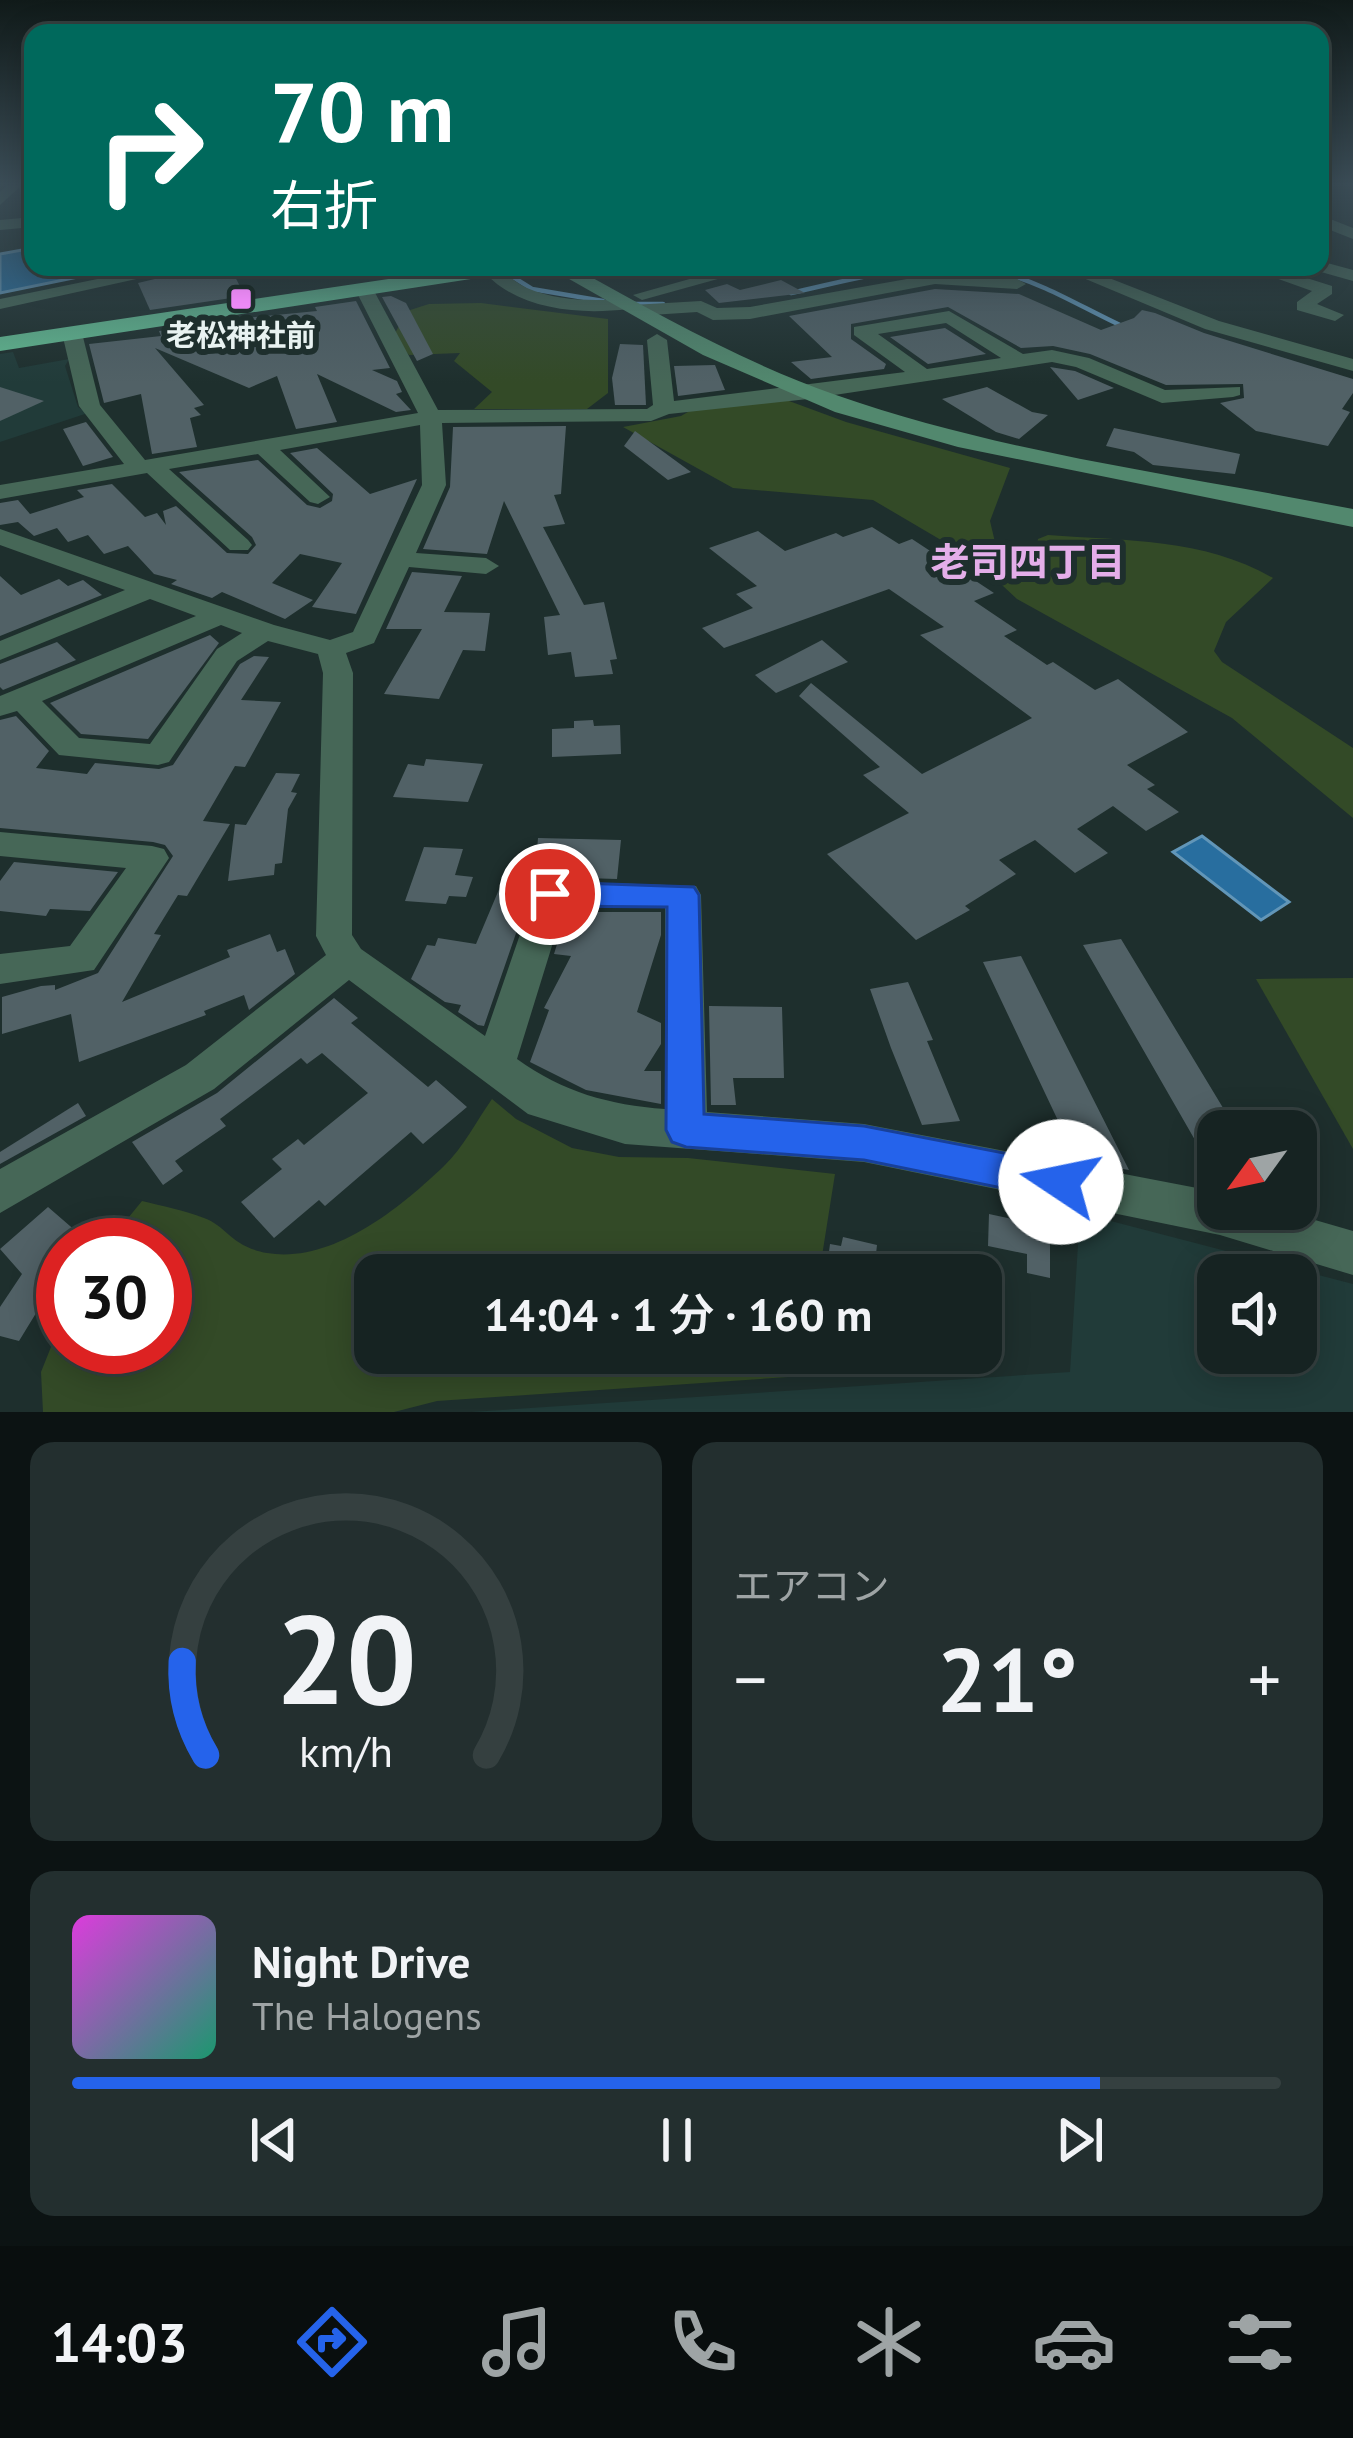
<!DOCTYPE html>
<html lang="ja">
<head>
<meta charset="utf-8">
<style>
  :root { --surface:#162322; --page:#232f2f; --text:#f1f3f6; --muted:#9ea4a5; --line:#354040; --accent:#2563eb }
  body { margin:0; font-family:"PT Sans","Noto Sans JP",sans-serif; background:var(--page); color:var(--text); height:100vh; display:flex; flex-direction:column; font-size:45px; white-space:nowrap }
  * { box-sizing:border-box; margin:0 }
  p { font-size:39px; color:var(--muted) }
  .icon { flex:none; width:66px; height:66px; fill:none; stroke:currentColor; stroke-width:2; stroke-linecap:round; stroke-linejoin:round }
  .map { position:relative; height:1412px; overflow:hidden }
  .side { display:flex; flex-direction:column; gap:30px; padding:30px; background:#0c1313; flex:1 }
  .side>* { flex:none }
  .top-card { position:absolute; left:24px; top:24px; width:1305px; height:252px; border-radius:24px; box-shadow:0 6px 30px #0003,0 0 0 3px var(--line); background:#00695c; color:#fff; overflow:hidden }
  .needle { width:78px; rotate:237deg }
  .controls { position:absolute; left:1197px; top:1110px; display:grid; gap:24px }
  .controls a { display:grid; place-items:center; width:120px; height:120px; border-radius:24px; background:var(--surface); box-shadow:0 6px 30px #0003,0 0 0 3px var(--line); font-size:60px }
  .speed { position:absolute; left:36px; top:1218px; display:flex; gap:24px; font-size:60px; font-weight:700; text-align:center }
  .speed>* { display:grid; place-content:center; width:156px; height:156px; border-radius:50%; background:var(--surface); box-shadow:0 6px 30px #0003,0 0 0 3px var(--line); line-height:1 }
  .speed .limit { border:18px solid #d22; background:#fff; color:#111 }
  .pin { position:absolute; display:grid; place-items:center; width:102px; height:102px; color:#fff; margin:-51px; border:6px solid #fff; border-radius:50%; box-shadow:0 3px 12px #0007 }
  .me { position:absolute; width:132px; margin:-66px; rotate:281deg; stroke-linejoin:round; filter:drop-shadow(0 0 9px #0008) }
  .turn { display:flex; align-items:center; gap:42px; height:252px; padding:0 48px; font-size:54px }
  .turn .icon { width:156px; height:156px; stroke-width:2.5 }
  .turn b { display:block; font-size:84px; line-height:102px }
  .big { font-size:90px; font-weight:600; line-height:1.1 }
  .side .tile { flex:1; display:flex; flex-direction:column; justify-content:center; gap:18px; min-width:0; padding:0 42px; border-radius:24px; background:var(--page) }
  .side .dial { align-items:center; gap:0 }
  .dial svg { height:312px; overflow:visible; fill:none; stroke:var(--line); stroke-width:7; stroke-linecap:round; text-anchor:middle }
  .dial text { fill:var(--text); stroke:none }
  .song { display:flex; align-items:center; gap:36px }
  .cover { width:144px; height:144px; border-radius:18px; background:linear-gradient(135deg,hsl(300 70% 55%),hsl(160 70% 35%)) }
  .played { height:12px; border-radius:6px; background:linear-gradient(90deg,var(--accent) 85%,var(--line) 85%) }
  .keys { display:flex; justify-content:space-around; direction:ltr }
  .heat { display:flex; justify-content:space-between; align-items:center; font-size:66px; direction:ltr }
  .side .tiles { flex:1; display:grid; gap:30px; grid-template-columns:1fr 1fr }
  .tile:last-child { grid-column:span 2 }
  .trip { position:absolute; left:354px; top:1254px; width:648px; height:120px; border-radius:24px; background:var(--surface); box-shadow:0 6px 30px #0003,0 0 0 3px var(--line); font-weight:600; line-height:120px; text-align:center }
  .dock { display:flex; height:192px; justify-content:space-around; align-items:center; background:#090e0e; color:var(--muted) }
  .dock .icon { width:84px; height:84px }
  .dock .current { color:var(--accent) }
  .dock b { font-size:54px; color:var(--text) }
  .map>svg:first-child { display:block }
  .built { fill:#213b39; fill-rule:evenodd }
  .green { fill:#334a27 }
  .water { fill:#286e9f; stroke:#6296b8; stroke-width:3 }
  .lines { fill:none; stroke-linecap:round; stroke-linejoin:round }
  .stream { stroke:#6296b8; stroke-width:4.5 }
  .building { fill:#516166 }
  .street { fill:#466757; fill-rule:evenodd }
  .secondary { fill:#52886e; fill-rule:evenodd }
  .highway { fill:#62b991; fill-rule:evenodd }
  .route { fill:#2563eb; stroke:#184099; stroke-width:3 }
  .poi-dot { fill:#ee8bf8; stroke:#1e2f2d; stroke-width:4.5 }
  .labels { text-anchor:middle; stroke-width:12; stroke-linejoin:round; paint-order:stroke }
  .far-poi-label { font-size:30px; font-weight:bold; fill:#e8f2f1; stroke:#1e2f2d }
  .neighbourhood-label { font-size:39px; font-weight:bold; fill:#e4aee9; stroke:#1e2f2d }
</style>
</head>
<body>
<div class="map">
<svg width="1353" height="1412" viewBox="0 0 1353 1412">
  <rect width="100%" height="100%" fill="#1e2f2d"/>
  <!-- built -->
  <g class="built">
    <polygon points="13,352 19,368 69,359 65,366 78,407 88,413 0,442 0,354"/>
    <path d="M 1080,1213 L 1353,1284 L 1353,1412 L 471,1412 L 1070,1372 ZM 1218,1275 L 1296,1275 L 1296,1353 L 1218,1353 Z"/>
  </g>
  <!-- green -->
  <g class="green">
    <polygon points="481,303 608,319 608,393 587,409 474,409 492,392 454,361 460,353 409,355 393,337 407,311 429,304"/>
    <path d="M 781,398 L 846,422 L 1010,468 L 990,521 L 999,559 L 1032,569 L 1038,539 L 1048,535 C 1126,541 1204,538 1273,578 L 1226,622 L 1214,651 L 1222,662 L 1353,748 L 1353,818 L 1232,718 L 1017,599 L 975,560 L 873,500 L 733,488 L 623,427 L 681,416 L 693,409 Z"/>
    <polygon points="1353,978 1353,1149 1256,979"/>
    <path d="M 492,1099 L 516,1119 L 572,1148 L 619,1157 L 688,1158 L 835,1174 L 819,1275 L 375,1275 L 375,1353 L 807,1353 L 803,1376 L 437,1401 L 394,1412 L 43,1412 L 41,1372 L 63,1317 L 63,1347 L 165,1347 L 165,1245 L 106,1245 L 142,1201 C 162,1206 184,1210 204,1218 C 228,1227 230,1246 267,1253 C 332,1264 400,1208 444,1166 C 463,1148 477,1120 492,1099 Z"/>
  </g>
  <!-- water -->
  <g class="water">
    <polygon points="33,248 33,267 127,267 0,293 0,254"/>
    <polygon points="1202,836 1289,902 1261,920 1173,852"/>
  </g>
  <g class="lines">
    <!-- stream -->
    <g class="stream">
      <polyline points="497,267 532,289 603,301"/>
      <path d="M 791,293 C 860,278 932,255 1003,273 C 1045,284 1083,308 1122,326"/>
      <polyline points="630,304 663,304"/>
    </g>
  </g>
  <!-- building -->
  <g class="building">
    <polygon points="205,267 230,267 245,296 150,310 138,283"/>
    <polygon points="781,280 805,293 719,303 705,290 727,284 740,290"/>
    <polygon points="935,289 1019,294 1101,330 1134,318 1142,310 1155,313 1204,333 1353,379 1353,393 1342,409 1350,412 1328,446 1256,431 1220,403 1244,398 1243,384 1166,385 1090,354 1053,346 1021,348 948,307 851,324 851,339 886,364 884,369 811,379 791,362 832,357 789,316"/>
    <polygon points="391,296 406,303 433,354 417,361 382,297"/>
    <polygon points="356,301 390,368 372,370 397,381 402,392 396,394 411,410 396,412 317,374 337,422 296,429 277,376 249,388 155,348 204,405 194,408 201,415 190,418 197,447 152,454 141,394 104,403 89,344 161,336 159,331 255,317 317,311 315,307"/>
    <polygon points="945,328 986,354 928,364 890,337"/>
    <polygon points="620,344 643,345 646,405 615,405 612,378"/>
    <polygon points="715,365 725,390 678,396 674,366"/>
    <polygon points="1050,367 1075,371 1114,388 1078,400"/>
    <polygon points="0,387 44,401 0,421"/>
    <polygon points="987,387 1032,412 1048,415 1019,439 996,432 942,399"/>
    <polygon points="86,422 113,457 83,466 63,429"/>
    <polygon points="566,426 561,494 554,495 565,524 543,527 584,605 604,602 617,659 610,660 613,674 575,677 571,652 548,655 544,617 560,615 504,501 487,554 423,549 450,487 453,427"/>
    <polygon points="1114,428 1240,454 1235,474 1153,465 1134,452 1106,446"/>
    <polygon points="635,431 691,472 668,480 624,446"/>
    <polygon points="317,448 370,494 417,479 356,614 312,607 342,563 300,554 272,583 313,600 285,619 222,592 212,598 171,584 177,580 154,574 128,546 104,554 88,535 68,542 57,528 34,536 18,522 0,525 0,503 18,500 30,514 84,497 77,490 112,484 145,517 157,513 166,525 163,511 176,506 227,553 248,554 256,545 252,537 179,472 258,460 307,505 320,508 332,501 333,494 290,453"/>
    <polygon points="872,527 899,544 912,539 994,593 974,601 1017,630 1004,636 1047,665 1053,662 1095,690 1118,679 1188,732 1127,765 1155,785 1147,789 1179,812 1146,831 1113,806 1077,829 1108,853 1075,873 1035,840 999,860 1016,874 965,906 970,910 916,940 827,854 909,813 863,775 880,767 799,696 811,683 922,774 1032,718 920,635 944,627 889,589 724,648 702,628 753,608 736,594 757,586 709,548 758,531 785,551 836,533 843,537"/>
    <polygon points="412,572 462,576 444,612 490,613 485,651 463,650 439,699 384,694 422,629 386,629"/>
    <polygon points="0,576 21,595 59,579 68,586 83,580 102,595 0,636"/>
    <polygon points="210,635 219,643 148,739 81,734 50,703"/>
    <polygon points="822,640 848,662 776,693 755,675"/>
    <polygon points="57,642 76,660 3,690 0,687 0,664"/>
    <polygon points="254,656 269,657 241,700 281,702 245,767 235,766 203,821 230,824 187,896 178,895 154,934 161,935 122,1002 230,957 227,950 270,934 277,952 285,949 295,974 249,1010 244,995 204,1011 206,1015 79,1062 71,1014 2,1034 2,997 41,986 55,985 55,990 98,973 173,856 165,845 153,842 0,828 0,720 16,716 49,751 36,768 87,774 95,763 159,769 173,765 240,664"/>
    <polygon points="593,720 594,726 620,725 621,754 552,757 552,729 574,728 574,721"/>
    <polygon points="426,759 483,764 468,802 393,797 408,764 424,766"/>
    <polygon points="276,773 300,774 291,792 297,793 288,809 282,863 275,864 274,875 228,881 235,824 246,825"/>
    <polygon points="538,838 621,840 617,879 550,877 533,884 484,1026 478,1025 458,1012 461,1005 445,1002 411,979 427,945 435,946 438,938 476,944 500,887 519,890 524,850 537,850"/>
    <polygon points="424,847 463,849 455,875 473,877 466,897 449,896 446,904 405,901"/>
    <polygon points="14,862 118,872 90,911 50,909 46,916 0,911 0,881"/>
    <polygon points="567,912 661,912 661,935 637,1012 661,1023 661,1044 644,1071 661,1071 661,1104 586,1090 530,1062 549,1010 544,1008 571,956 554,954"/>
    <polygon points="1121,939 1237,1131 1218,1131 1218,1144 1199,1147 1083,945"/>
    <polygon points="1021,956 1129,1170 1089,1163 1082,1146 1071,1148 983,962"/>
    <polygon points="908,982 933,1040 927,1041 960,1121 922,1125 891,1048 870,989"/>
    <polygon points="334,998 358,1018 351,1023 428,1087 436,1080 467,1107 423,1144 411,1132 325,1206 319,1200 274,1238 241,1202 282,1169 272,1159 298,1139 304,1145 368,1093 322,1053 307,1064 301,1058 220,1119 226,1126 175,1161 183,1171 163,1185 132,1142 217,1093"/>
    <polygon points="709,1006 782,1007 784,1078 733,1078 736,1105 711,1105"/>
    <polygon points="78,1103 86,1116 0,1164 0,1152"/>
    <polygon points="48,1207 92,1245 63,1245 63,1285 41,1305 19,1341 0,1336 0,1307 22,1274 0,1249"/>
    <polygon points="989,1214 1050,1227 1050,1278 1027,1273 1027,1254 988,1246"/>
    <polygon points="843,1237 877,1245 876,1254 931,1266 930,1275 826,1275 830,1244 841,1246"/>
  </g>
  <g class="lines">
    <!-- street -->
    <g class="street">
      <polygon points="7,185 22,185 0,205 0,192"/>
      <polygon points="1320,215 1353,228 1353,239 1320,226"/>
      <polygon points="33,217 33,227 0,230 0,220"/>
      <polygon points="1320,261 1353,270 1353,281 1314,270"/>
      <polygon points="156,267 191,267 0,309 0,299"/>
      <path d="M 485,267 C 503,267 511,281 527,288 C 557,301 592,301 624,299 L 632,305 L 701,301 L 717,308 L 750,307 L 935,274 L 1017,279 L 1026,284 L 1017,289 L 935,284 L 750,319 L 713,320 L 697,312 L 636,316 L 628,309 C 580,315 520,310 486,274 Z"/>
      <polygon points="732,267 761,267 642,300 633,295"/>
      <polygon points="1057,267 1081,267 1219,321 1353,359 1353,371 1205,329"/>
      <polygon points="1245,267 1272,267 1332,286 1332,294 1317,304 1344,315 1335,321 1297,310 1297,302 1312,291"/>
      <path d="M 364,284 L 373,289 L 438,410 L 647,409 L 653,405 L 647,340 L 657,334 L 667,340 L 674,401 L 905,372 L 854,335 L 854,327 L 949,311 L 1023,354 L 1052,350 L 1089,358 L 1165,390 L 1240,387 L 1240,395 L 1233,397 L 1162,403 L 1076,367 L 1052,362 L 808,399 L 669,414 L 651,421 L 442,423 L 446,485 L 416,553 L 486,558 L 499,566 L 486,574 L 409,567 L 374,643 L 346,653 L 353,673 L 352,935 L 361,949 L 485,1036 L 537,885 L 550,881 L 696,886 L 701,895 L 707,1112 L 864,1124 L 1218,1192 L 1218,1209 L 1277,1209 L 1353,1231 L 1353,1275 L 1220,1235 L 864,1162 L 625,1144 L 528,1114 L 349,980 L 214,1089 L 0,1213 L 0,1169 L 186,1065 L 326,955 L 316,936 L 323,673 L 318,654 L 268,641 L 237,661 L 169,762 L 158,765 L 59,755 L 17,711 L 0,716 L 0,696 L 196,616 L 150,599 L 0,660 L 0,641 L 125,590 L 0,545 L 0,529 L 274,625 L 330,640 L 353,632 L 422,485 L 420,425 L 280,450 L 330,497 L 318,504 L 310,502 L 258,454 L 169,469 L 248,540 L 252,545 L 248,550 L 230,550 L 147,473 L 0,499 L 0,485 L 124,464 L 79,406 L 62,333 L 72,327 L 82,333 L 100,405 L 145,460 L 418,413 L 355,289 ZM 946,323 L 1001,358 L 927,369 L 878,334 ZM 221,625 L 242,633 L 217,649 L 150,744 L 79,738 L 42,701 ZM 564,907 L 665,908 L 665,1109 C 609,1105 563,1092 517,1059 Z"/>
      <polygon points="0,832 152,846 164,849 169,858 94,970 0,984 0,954 70,946 126,868 0,856"/>
    </g>
    <!-- secondary -->
    <path class="secondary" d="M 548,267 L 573,267 C 658,314 744,363 836,395 C 1001,453 1181,475 1353,509 L 1353,527 L 958,447 L 835,412 L 703,355 Z"/>
    <!-- highway -->
    <polygon class="highway" points="469,267 520,267 510,273 0,351 0,337"/>
  </g>
  <!-- sky -->
  <linearGradient id="sky" x2="0" y2="1"><stop stop-color="#101a19"/><stop offset="0.48" stop-color="#3b4d57"/><stop offset="1" stop-color="#3b4d57" stop-opacity="0"/></linearGradient>
  <rect width="1353" height="383" fill="url(#sky)"/>
  <!-- route -->
  <polygon class="route" points="550,882 694,887 699,895 704,1114 864,1126 1061,1164 1075,1169 1081,1182 1075,1195 1061,1200 864,1160 686,1147 672,1142 666,1130 667,907 550,906 538,903 534,894 538,885"/>
  <!-- markers -->
  <rect class="poi-dot" x="229" y="287" width="24" height="24" rx="6"/>
  <g class="labels">
    <!-- far-poi labels -->
    <g class="far-poi-label">
      <text x="241" y="346">老松神社前</text>
    </g>
    <!-- neighbourhood labels -->
    <g class="neighbourhood-label">
      <text x="1028" y="576">老司四丁目</text>
    </g>
  </g>
</svg>
<div class="controls">
<a><svg class="needle" viewBox="-14 -14 28 28"><path d="M0-13l5 13h-10z" fill="#e53935"/><path d="M0 13l5-13h-10z" fill="#9ea4a5"/></svg></a>
<a><svg class="icon" aria-label="sound" viewBox="0 0 24 24"><path d="M4 9h4l5-4v14l-5-4H4zM17 9q2 3 0 6"/></svg></a>
</div>
<div class="speed"><div class="limit">30</div></div>
<div class="pin" style="left:550px;top:894px;background:#d93025"><svg class="icon" aria-label="arrive" viewBox="0 0 24 24"><path d="M6 21V4h12l-3 4 3 4H6"/></svg></div>
<svg class="me" style="left:1061px;top:1182px" viewBox="-20 -20 40 40"><circle r="19" fill="#fff"/><path d="M0-13L10 11 0 6-10 11z" fill="#2563eb"/></svg>
<div class="trip">14:04 · 1 分 · 160 m</div>
<div class="top-card">
<div class="turn"><svg class="icon" aria-label="right" viewBox="0 0 24 24"><path d="M7 20v-9h11M14 6l5 5-5 5"/></svg><div><b>70 m</b>右折</div></div>
</div>
</div>
<section class="side">
<div class="tiles">
<div class="tile dial"><svg viewBox="0 0 100 80">
<path d="M14 69A42 42 0 1 1 86 69"/>
<path d="M14 69A42 42 0 0 1 8 45" stroke="#2563eb"/>
<text x="50" y="56" font-size="32" font-weight="700">20</text>
<text x="50" y="72" font-size="11">km/h</text>
</svg></div>
<div class="tile"><p>エアコン</p>
<div class="heat"><a>−</a><b class="big">21°</b><a>+</a></div>
</div>
<div class="tile">
<div class="song"><i class="cover"></i><div><b>Night Drive</b><p>The Halogens</p></div></div>
<div class="played"></div>
<div class="keys"><svg class="icon" aria-label="previous" viewBox="0 0 24 24"><path d="M18 5L8 12l10 7zM5 5v14"/></svg><svg class="icon" aria-label="pause" viewBox="0 0 24 24"><path d="M8 5v14M16 5v14"/></svg><svg class="icon" aria-label="next" viewBox="0 0 24 24"><path d="M6 5l10 7-10 7zM19 5v14"/></svg></div>
</div>
</div>
</section>
<nav class="dock">
<b>14:03</b>
<svg class="icon current" aria-label="directions" viewBox="0 0 24 24"><path d="M12 3l9 9-9 9-9-9zM9 14v-3h6M13 9l2 2-2 2"/></svg>
<svg class="icon" aria-label="music" viewBox="0 0 24 24"><path d="M9 18V5l10-2v13"/><circle cx="6" cy="18" r="3"/><circle cx="16" cy="16" r="3"/></svg>
<svg class="icon" aria-label="phone" viewBox="0 0 24 24"><path d="M5 4h4l2 5-3 2q2 4 5 5l2-3 5 2v4C11 20 4 13 5 4z"/></svg>
<svg class="icon" aria-label="climate" viewBox="0 0 24 24"><path d="M12 3v18M4 7l16 10M4 17L20 7"/></svg>
<svg class="icon" aria-label="car" viewBox="0 0 24 24"><path d="M5 17H2v-5l4-1 3-4h7l3 4 3 1v5h-3M9 17h6M6 11h13"/><circle cx="7" cy="17" r="2"/><circle cx="17" cy="17" r="2"/></svg>
<svg class="icon" aria-label="filters" viewBox="0 0 24 24"><path d="M4 7h16M4 17h16"/><circle cx="9" cy="7" r="2"/><circle cx="15" cy="17" r="2"/></svg>
</nav>
</body>
</html>
